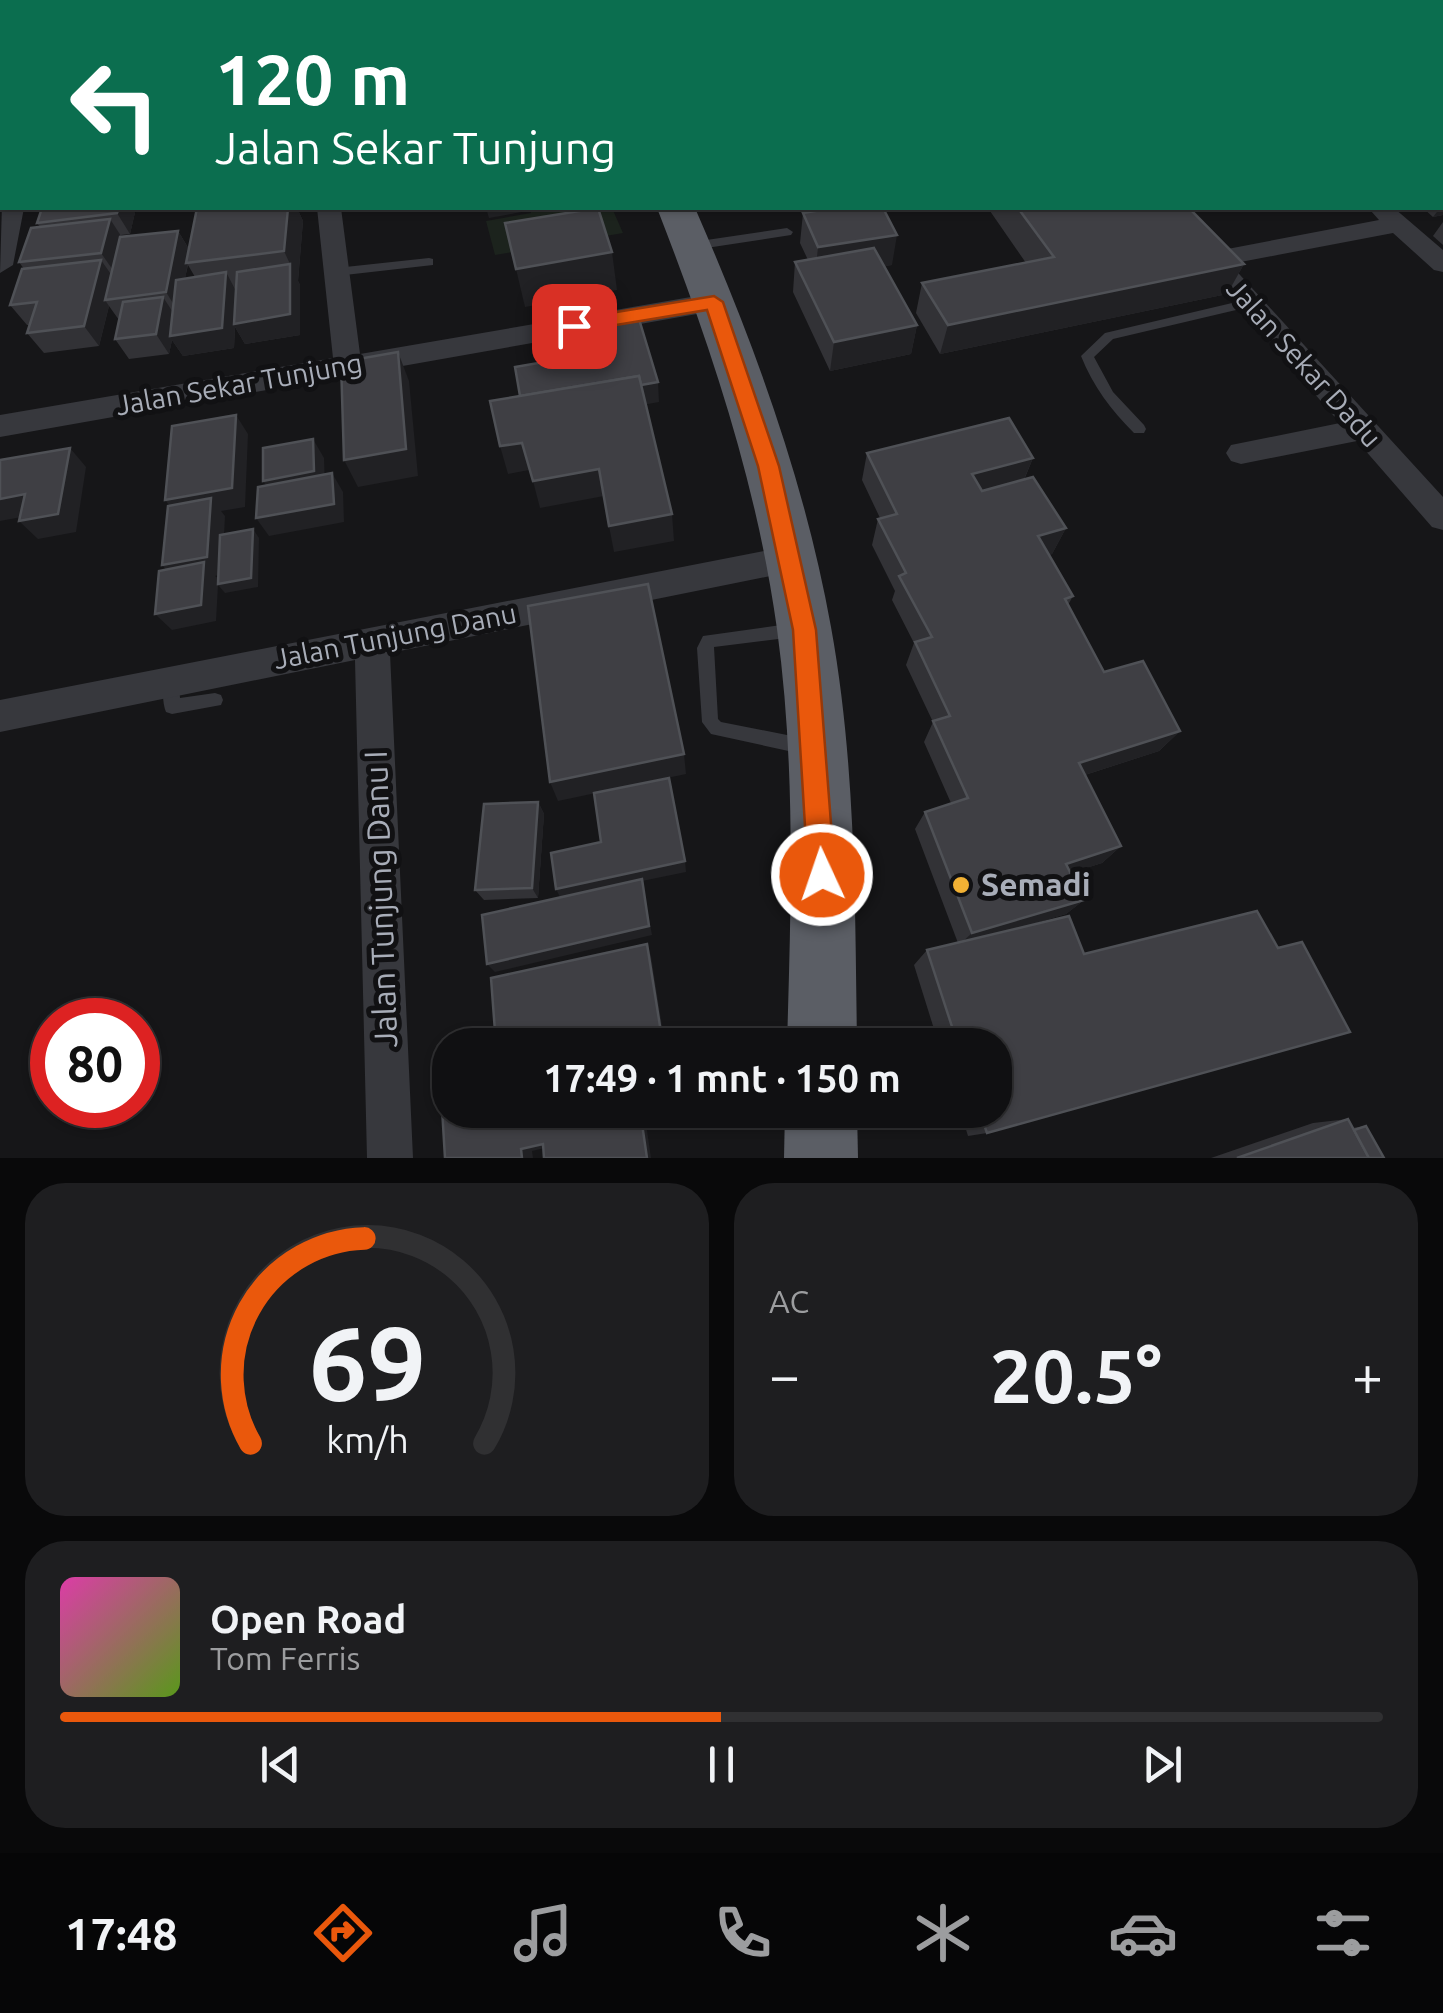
<!DOCTYPE html>
<html lang="id">
<head>
<meta charset="utf-8">
<style>
  :root { --surface:#101012; --page:#1e1e20; --text:#f1f3f6; --muted:#9c9d9f; --line:#303032; --accent:#ea580c }
  body { margin:0; font-family:Ubuntu,sans-serif; background:var(--page); color:var(--text); height:100vh; display:flex; flex-direction:column; font-size:38px; white-space:nowrap }
  * { box-sizing:border-box; margin:0 }
  p { font-size:32px; color:var(--muted) }
  .icon { flex:none; width:55px; height:55px; fill:none; stroke:currentColor; stroke-width:2; stroke-linecap:round; stroke-linejoin:round }
  .map { position:relative; height:1158px; overflow:hidden }
  .drawer { display:flex; flex-direction:column; gap:25px; padding:25px; background:#09090a; flex:1 }
  .drawer>* { flex:none }
  .guide { position:absolute; left:0px; top:0px; width:1445px; height:210px; box-shadow:0 2px 8px #0004,0 0 0 2px var(--line); background:#0b6e4f; color:#fff; overflow:hidden }
  .speed { position:absolute; left:30px; top:998px; display:flex; gap:20px; font-size:50px; font-weight:700; text-align:center }
  .speed>* { display:grid; place-content:center; width:130px; height:130px; border-radius:50%; background:var(--surface); box-shadow:0 2px 8px #0004,0 0 0 2px var(--line); line-height:1 }
  .speed .limit { border:15px solid #d22; background:#fff; color:#111 }
  .pin { position:absolute; display:grid; place-items:center; width:85px; height:85px; color:#fff; margin:-42px; border-radius:20px; box-shadow:0 5px 15px #0006 }
  .me { position:absolute; width:110px; margin:-55px; rotate:357deg; stroke-linejoin:round; filter:drop-shadow(0 0 8px #0008) }
  .turn { display:flex; align-items:center; gap:35px; height:210px; padding:0 50px; font-size:45px }
  .turn .icon { width:130px; height:130px; stroke-width:2.5 }
  .turn b { display:block; font-size:70px; line-height:85px }
  .big { font-size:75px; font-weight:700; line-height:1.1 }
  .drawer .tile { flex:1; display:flex; flex-direction:column; justify-content:center; gap:15px; min-width:0; padding:0 35px; border-radius:40px; background:var(--page) }
  .drawer .dial { align-items:center; gap:0 }
  .dial svg { height:260px; overflow:visible; fill:none; stroke:var(--line); stroke-width:7; stroke-linecap:round; text-anchor:middle }
  .dial text { fill:var(--text); stroke:none }
  .song { display:flex; align-items:center; gap:30px }
  .cover { width:120px; height:120px; border-radius:15px; background:linear-gradient(135deg,hsl(320 70% 55%),hsl(90 70% 35%)) }
  .played { height:10px; border-radius:5px; background:linear-gradient(90deg,var(--accent) 50%,var(--line) 50%) }
  .keys { display:flex; justify-content:space-around; direction:ltr }
  .heat { display:flex; justify-content:space-between; align-items:center; font-size:55px; direction:ltr }
  .drawer .tiles { flex:1; display:grid; gap:25px; grid-template-columns:1fr 1fr }
  .tile:last-child { grid-column:span 2 }
  .trip { position:absolute; left:432px; top:1028px; width:580px; height:100px; border-radius:40px; background:var(--surface); box-shadow:0 2px 8px #0004,0 0 0 2px var(--line); font-weight:700; line-height:100px; text-align:center }
  .dock { display:flex; height:160px; justify-content:space-around; align-items:center; background:#060607; color:var(--muted) }
  .dock .icon { width:70px; height:70px }
  .dock .current { color:var(--accent) }
  .dock b { font-size:45px; color:var(--text) }
  .map>svg:first-child { display:block }
  .green { fill:#1c231d }
  .lines { fill:none; stroke-linecap:round; stroke-linejoin:round }
  .service { fill:#37383d; fill-rule:evenodd }
  .minor { fill:#37383d; fill-rule:evenodd }
  .trunk { fill:#5b5e65; fill-rule:evenodd }
  .wall { fill:#323236; fill-rule:evenodd }
  .shaded-wall { fill:#212124 }
  .building { fill:#3f3f44; stroke:#4f5156; stroke-width:2.5 }
  .route { fill:#ea580c; stroke:#983908; stroke-width:2.5 }
  .poi-dot { fill:#f2b134; stroke:#111113; stroke-width:4 }
  .labels { text-anchor:middle; stroke-width:10; stroke-linejoin:round; paint-order:stroke }
  .street-label { font-size:28px; fill:#a8adb8; stroke:#111113 }
  .near-poi-label { font-size:32px; font-weight:bold; fill:#a8adb8; stroke:#111113; text-anchor:start }
  .near-street-label { font-size:32px; fill:#a8adb8; stroke:#111113 }
</style>
</head>
<body>
<div class="map">
<svg width="1443" height="1158" viewBox="0 0 1443 1158">
  <rect width="100%" height="100%" fill="#161618"/>
  <!-- green -->
  <polygon class="green" points="531,208 612,208 623,233 495,255 486,221 531,213"/>
  <g class="lines">
    <!-- service -->
    <g class="service">
      <polygon points="496,0 504,0 505,2 497,2"/>
      <polygon points="605,0 623,0 620,2 604,2"/>
      <polygon points="787,228 793,232 791,235 693,250 687,246 693,242"/>
      <polygon points="429,258 433,259 433,265 336,276 330,272 336,268"/>
      <path d="M 1249,299 L 1255,303 L 1253,306 L 1113,339 L 1094,357 L 1113,392 L 1144,425 L 1146,429 L 1144,433 L 1134,433 C 1111,410 1093,386 1081,356 L 1105,333 Z"/>
      <polygon points="795,623 800,625 803,630 800,635 795,637 714,647 718,719 721,722 807,739 813,741 815,747 813,753 807,755 711,734 702,722 697,648 703,636"/>
      <path d="M 172,674 L 178,676 L 180,698 L 215,693 L 221,695 L 223,700 L 221,705 L 172,714 L 166,712 C 162,703 162,685 166,676 Z"/>
    </g>
    <!-- minor -->
    <g class="minor">
      <polygon points="296,0 316,0 316,2 297,2"/>
      <polygon points="806,0 826,0 828,2 808,2"/>
      <polygon points="1140,0 1161,0 1163,2 1142,2"/>
      <rect x="1442" y="70" width="1" height="12"/>
      <polygon points="2,204 2,208 24,208 13,265 0,273"/>
      <polygon points="317,208 341,208 360,354 714,293 723,296 727,302 723,308 714,311 0,437 0,415 333,358"/>
      <polygon points="1153,208 1178,208 1217,251 1379,220 1371,211 1373,208 1394,208 1443,250 1443,272 1434,270 1393,233 1230,264 1443,497 1443,530 1432,527 1357,441 1241,464 1231,461 1226,453 1231,445 1340,423"/>
      <polygon points="790,546 801,550 806,559 801,568 790,572 390,653 413,1158 367,1158 355,660 0,732 0,700"/>
    </g>
    <!-- trunk -->
    <g class="trunk">
      <polygon points="564,0 596,0 597,2 566,2"/>
      <path d="M 657,208 L 695,208 C 754,343 805,482 831,627 C 856,765 855,906 857,1045 L 787,1045 C 791,907 796,767 777,629 C 757,484 710,344 657,208 Z"/>
      <polygon points="785,1110 857,1110 858,1158 784,1158"/>
    </g>
  </g>
  <!-- wall -->
  <g class="wall">
    <polygon points="831,0 986,0 988,2 832,2"/>
    <polygon points="1182,0 1257,0 1256,2 1181,2"/>
    <polygon points="1261,0 1345,0 1348,2 1260,2"/>
    <polygon points="1360,0 1421,0 1419,0 1422,2 1363,2"/>
    <polygon points="1443,154 1443,215 1433,217 1423,208 1442,208"/>
    <path d="M 136,208 L 130,234 L 121,235 L 122,237 L 178,231 L 189,249 L 288,208 L 297,208 L 303,221 L 298,281 L 300,285 L 300,335 L 245,344 L 235,327 L 234,348 L 183,356 L 172,340 L 169,354 L 129,359 L 115,339 L 119,320 L 109,306 L 99,346 L 44,353 L 27,333 L 30,325 L 27,325 L 10,305 L 24,269 L 19,262 L 40,227 L 37,223 ZM 188,265 L 195,277 L 185,278 Z"/>
    <polygon points="814,208 908,208 885,212 892,265 884,266 917,325 911,354 830,371 793,292 795,262 808,260 800,243 803,213 813,212"/>
    <polygon points="991,208 1189,208 1244,264 1227,294 940,354 916,313 922,283 1026,263 990,211"/>
    <polygon points="1443,222 1443,245 1433,236"/>
    <polygon points="1009,418 1033,458 1024,480 1033,477 1066,528 1052,554 1049,555 1073,596 1068,605 1104,672 1143,661 1180,731 1159,751 1085,775 1121,846 1102,863 1070,873 1084,900 1066,914 1014,929 1069,916 1084,954 1257,911 1278,948 1302,942 1350,1032 987,1133 968,1136 960,1110 995,1110 995,1045 939,1045 914,965 927,950 958,943 915,829 925,812 951,803 924,742 933,722 906,665 914,643 892,600 895,591 872,545 878,519 880,518 862,480 867,453"/>
    <polygon points="538,802 544,814 538,898 484,900 475,890"/>
    <polygon points="1348,1119 1352,1128 1366,1126 1384,1158 1211,1158 1313,1123"/>
  </g>
  <!-- shaded-wall -->
  <g class="shaded-wall">
    <polygon points="92,0 133,0 132,2 71,2"/>
    <polygon points="388,0 418,0 419,2 388,2"/>
    <polygon points="729,0 742,0 742,2 711,2"/>
    <polygon points="1201,0 1257,0 1256,2 1200,2"/>
    <polygon points="1296,0 1339,0 1338,2 1279,2"/>
    <polygon points="2,41 2,104 0,105 0,48"/>
    <polygon points="1443,204 1443,215 1433,217 1440,208 1442,208"/>
    <polygon points="119,208 136,208 130,234 117,213"/>
    <polygon points="288,208 297,208 303,221 298,281 300,285 300,335 245,344 235,327 234,348 183,356 172,340 169,354 156,334 163,297 176,317 226,272 237,293 290,264 284,251"/>
    <polygon points="486,208 526,208 527,211 489,218"/>
    <polygon points="841,208 908,208 840,219"/>
    <polygon points="110,219 123,239 115,273 101,253"/>
    <polygon points="178,231 190,251 179,313 166,292"/>
    <polygon points="897,235 892,265 815,277 818,247"/>
    <polygon points="612,252 617,290 525,307 516,269"/>
    <polygon points="101,260 115,280 105,300 109,306 99,346 84,326"/>
    <polygon points="1244,264 1227,294 940,354 948,325"/>
    <polygon points="917,325 911,354 830,371 834,342"/>
    <polygon points="398,352 409,381 418,476 358,487 344,460"/>
    <polygon points="658,382 659,402 592,414 589,394"/>
    <polygon points="236,415 248,434 245,507 221,511 225,516 222,574 215,576 219,579 253,529 259,538 258,587 225,593 218,585 216,621 172,630 155,614 177,583 162,565 180,519 165,500"/>
    <polygon points="313,439 324,458 325,490 275,499 263,481"/>
    <polygon points="522,443 529,470 508,474 500,446"/>
    <polygon points="70,448 86,467 76,532 38,539 19,521"/>
    <polygon points="1033,458 1021,486 963,501 972,474"/>
    <polygon points="599,469 604,496 540,508 533,481"/>
    <polygon points="332,473 343,492 344,522 269,536 256,518"/>
    <polygon points="25,494 43,513 0,521 0,499"/>
    <polygon points="672,514 674,541 614,552 609,526"/>
    <polygon points="1066,528 1052,554 1025,562 1038,536"/>
    <polygon points="1180,731 1159,751 1063,782 1079,763"/>
    <polygon points="684,754 686,774 558,801 550,782"/>
    <polygon points="538,802 544,814 538,898 532,888"/>
    <polygon points="1121,846 1102,863 1049,880 1066,864"/>
    <polygon points="685,861 686,872 642,881 652,935 495,972 487,964 561,899 556,889"/>
    <polygon points="1084,900 1066,914 959,945 972,933"/>
    <polygon points="647,944 651,956 665,1045 663,1045"/>
    <polygon points="640,1110 644,1110 651,1158 647,1158"/>
    <polygon points="543,1144 553,1146 532,1151 533,1158 522,1158 521,1149"/>
  </g>
  <!-- building -->
  <g class="building">
    <polygon points="62,0 92,0 62,2"/>
    <polygon points="332,0 352,0 352,2 333,2"/>
    <polygon points="358,0 384,0 385,2 358,2"/>
    <polygon points="423,0 488,0 489,2 424,2"/>
    <polygon points="653,0 729,0 711,2 655,2"/>
    <polygon points="853,0 874,0 875,2 854,2"/>
    <polygon points="922,0 986,0 988,2 924,2"/>
    <polygon points="1331,0 1345,0 1348,2 1313,2"/>
    <polygon points="1397,0 1419,0 1422,2 1400,2"/>
    <polygon points="0,60 2,60 2,77 0,82"/>
    <polygon points="42,208 119,208 117,213 37,223"/>
    <polygon points="197,208 288,208 284,251 186,263"/>
    <polygon points="598,208 612,252 516,269 505,223"/>
    <polygon points="828,208 883,208 897,235 818,247 803,213 828,209"/>
    <polygon points="1018,208 1189,208 1244,264 948,325 922,283 1054,257"/>
    <polygon points="110,219 101,253 19,262 31,228"/>
    <polygon points="178,231 166,292 105,300 120,237"/>
    <polygon points="874,248 917,325 834,342 795,262"/>
    <polygon points="101,260 84,326 27,333 37,302 10,305 22,269"/>
    <polygon points="290,264 290,314 234,324 237,272"/>
    <polygon points="226,272 222,328 170,336 176,280"/>
    <polygon points="163,297 156,334 115,339 123,302"/>
    <polygon points="639,319 658,382 641,385 639,376 520,396 515,367 550,361 544,335"/>
    <polygon points="398,352 406,449 344,460 341,362"/>
    <polygon points="639,376 672,514 609,526 599,469 533,481 522,443 500,446 490,401"/>
    <polygon points="236,415 232,488 165,500 172,426"/>
    <polygon points="1009,418 1033,458 972,474 982,491 1033,477 1066,528 1038,536 1073,596 1065,599 1104,672 1143,661 1180,731 1079,763 1121,846 1066,864 1084,900 972,933 925,812 968,798 933,721 950,716 915,642 932,637 899,576 906,573 878,519 897,514 867,453"/>
    <polygon points="313,439 314,471 263,481 263,448"/>
    <polygon points="70,448 58,514 19,521 25,494 0,499 0,460"/>
    <polygon points="332,473 334,504 256,518 258,487"/>
    <polygon points="211,498 207,557 162,565 168,506"/>
    <polygon points="253,529 251,578 218,584 220,535"/>
    <polygon points="204,562 201,605 155,614 159,571"/>
    <polygon points="648,584 684,754 550,782 528,606"/>
    <polygon points="669,778 685,861 556,889 551,853 601,842 594,793"/>
    <polygon points="538,802 532,888 475,890 484,804"/>
    <polygon points="642,879 649,926 487,964 482,915"/>
    <polygon points="1257,911 1278,948 1302,942 1350,1032 987,1133 979,1110 995,1110 995,1045 958,1045 927,950 1069,916 1084,954"/>
    <polygon points="647,944 663,1045 496,1045 491,978"/>
    <polygon points="450,1106 450,1110 640,1110 647,1158 544,1158 543,1144 521,1149 522,1158 445,1158 442,1108"/>
    <polygon points="1348,1119 1369,1158 1237,1158"/>
    <polygon points="1366,1126 1384,1158 1369,1158 1354,1130"/>
  </g>
  <!-- route -->
  <polygon class="route" points="714,296 723,302 779,466 816,630 835,875 831,885 822,889 812,885 808,875 793,630 758,466 707,310 574,332 565,326 574,319"/>
  <!-- markers -->
  <circle class="poi-dot" cx="961" cy="885" r="10"/>
  <g class="labels">
    <!-- street labels -->
    <g class="street-label">
      <text transform="translate(1304 363) rotate(48)" y="10">Jalan Sekar Dadu</text>
      <text transform="translate(239 384) rotate(-10)" y="10">Jalan Sekar Tunjung</text>
      <text transform="translate(395 636) rotate(-11)" y="10">Jalan Tunjung Danu</text>
    </g>
    <!-- near-poi labels -->
    <g class="near-poi-label">
      <text x="981" y="896">Semadi</text>
    </g>
    <!-- near-street labels -->
    <g class="near-street-label">
      <text transform="translate(381 899) rotate(-92)" y="11">Jalan Tunjung Danu I</text>
    </g>
  </g>
</svg>
<div class="speed"><div class="limit">80</div></div>
<div class="pin" style="left:574px;top:326px;background:#d93025"><svg class="icon" aria-label="arrive" viewBox="0 0 24 24"><path d="M6 21V4h12l-3 4 3 4H6"/></svg></div>
<svg class="me" style="left:822px;top:875px" viewBox="-20 -20 40 40"><circle r="17" fill="#ea580c" stroke="#fff" stroke-width="3"/><path d="M0-11L8 9 0 5-8 9z" fill="#fff"/></svg>
<div class="trip">17:49 · 1 mnt · 150 m</div>
<div class="guide">
<div class="turn"><svg class="icon" aria-label="left" viewBox="0 0 24 24"><path d="M17 20v-9H6M10 6l-5 5 5 5"/></svg><div><b>120 m</b>Jalan Sekar Tunjung</div></div>
</div>
</div>
<section class="drawer">
<div class="tiles">
<div class="tile dial"><svg viewBox="0 0 100 80">
<path d="M14 69A42 42 0 1 1 86 69"/>
<path d="M14 69A42 42 0 0 1 49 6" stroke="#ea580c"/>
<text x="50" y="56" font-size="32" font-weight="700">69</text>
<text x="50" y="72" font-size="11">km/h</text>
</svg></div>
<div class="tile"><p>AC</p>
<div class="heat"><a>−</a><b class="big">20.5°</b><a>+</a></div>
</div>
<div class="tile">
<div class="song"><i class="cover"></i><div><b>Open Road</b><p>Tom Ferris</p></div></div>
<div class="played"></div>
<div class="keys"><svg class="icon" aria-label="previous" viewBox="0 0 24 24"><path d="M18 5L8 12l10 7zM5 5v14"/></svg><svg class="icon" aria-label="pause" viewBox="0 0 24 24"><path d="M8 5v14M16 5v14"/></svg><svg class="icon" aria-label="next" viewBox="0 0 24 24"><path d="M6 5l10 7-10 7zM19 5v14"/></svg></div>
</div>
</div>
</section>
<nav class="dock">
<b>17:48</b>
<svg class="icon current" aria-label="directions" viewBox="0 0 24 24"><path d="M12 3l9 9-9 9-9-9zM9 14v-3h6M13 9l2 2-2 2"/></svg>
<svg class="icon" aria-label="music" viewBox="0 0 24 24"><path d="M9 18V5l10-2v13"/><circle cx="6" cy="18" r="3"/><circle cx="16" cy="16" r="3"/></svg>
<svg class="icon" aria-label="phone" viewBox="0 0 24 24"><path d="M5 4h4l2 5-3 2q2 4 5 5l2-3 5 2v4C11 20 4 13 5 4z"/></svg>
<svg class="icon" aria-label="climate" viewBox="0 0 24 24"><path d="M12 3v18M4 7l16 10M4 17L20 7"/></svg>
<svg class="icon" aria-label="car" viewBox="0 0 24 24"><path d="M5 17H2v-5l4-1 3-4h7l3 4 3 1v5h-3M9 17h6M6 11h13"/><circle cx="7" cy="17" r="2"/><circle cx="17" cy="17" r="2"/></svg>
<svg class="icon" aria-label="filters" viewBox="0 0 24 24"><path d="M4 7h16M4 17h16"/><circle cx="9" cy="7" r="2"/><circle cx="15" cy="17" r="2"/></svg>
</nav>
</body>
</html>
